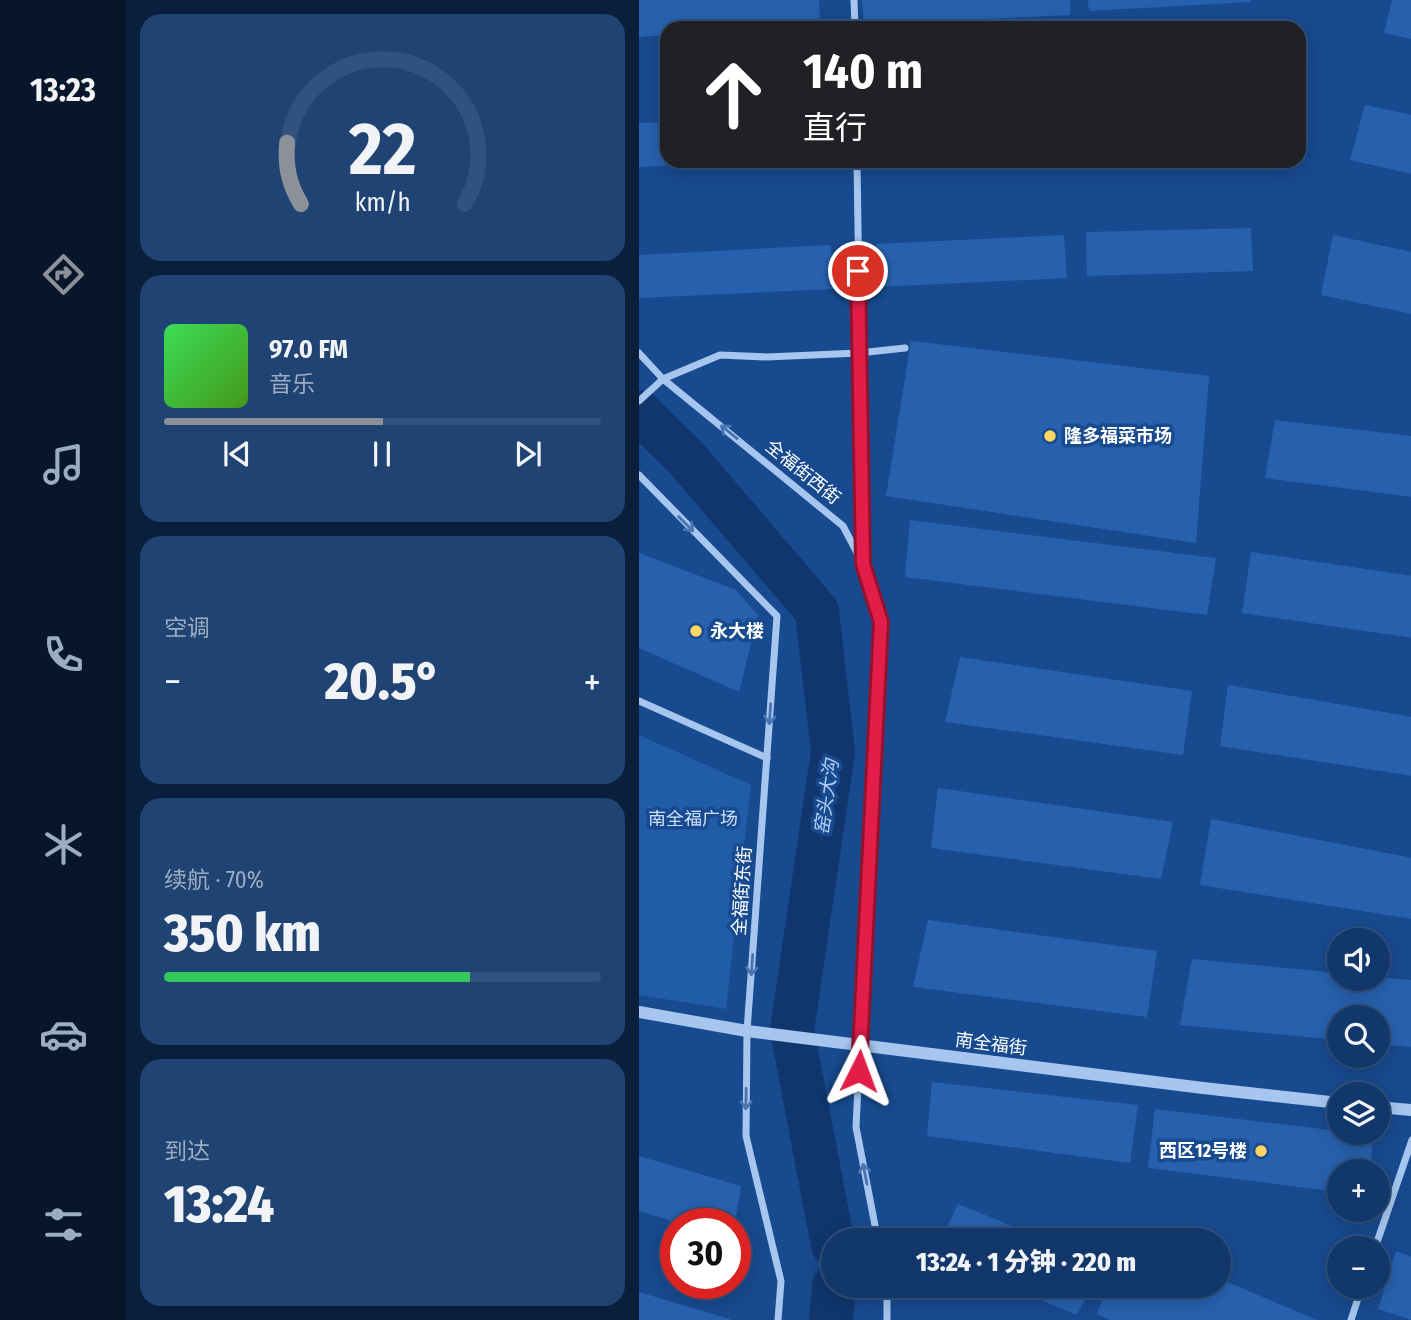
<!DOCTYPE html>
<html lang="zh">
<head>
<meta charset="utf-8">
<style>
  :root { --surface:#12386b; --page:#1f4373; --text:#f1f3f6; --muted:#9cacc1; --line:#31527e; --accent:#8c9099 }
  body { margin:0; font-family:"Fira Sans Condensed","Noto Sans SC",sans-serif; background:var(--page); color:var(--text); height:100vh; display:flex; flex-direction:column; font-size:26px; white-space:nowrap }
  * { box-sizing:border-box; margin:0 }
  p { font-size:23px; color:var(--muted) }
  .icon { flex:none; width:38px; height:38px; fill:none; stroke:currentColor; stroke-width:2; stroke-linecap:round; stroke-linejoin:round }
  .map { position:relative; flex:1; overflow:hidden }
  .panel { display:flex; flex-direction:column; gap:14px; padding:14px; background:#0a1f3b; width:513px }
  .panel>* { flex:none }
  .hud { position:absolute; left:21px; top:21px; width:646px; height:147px; border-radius:21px; box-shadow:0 4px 18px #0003,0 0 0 2px var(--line); background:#202124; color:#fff; overflow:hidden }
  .tools { position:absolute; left:688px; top:928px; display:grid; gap:14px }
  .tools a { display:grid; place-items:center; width:63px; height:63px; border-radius:50%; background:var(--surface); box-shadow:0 4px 18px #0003,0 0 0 2px var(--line); font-size:35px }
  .speed { position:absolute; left:21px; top:1208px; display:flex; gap:14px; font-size:35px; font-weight:700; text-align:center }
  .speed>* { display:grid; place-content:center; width:91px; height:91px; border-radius:50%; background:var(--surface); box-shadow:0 4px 18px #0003,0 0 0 2px var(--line); line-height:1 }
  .speed .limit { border:10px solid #d22; background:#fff; color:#111 }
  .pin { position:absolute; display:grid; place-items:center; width:60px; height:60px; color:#fff; margin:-30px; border:4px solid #fff; border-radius:50%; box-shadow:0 2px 7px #0007 }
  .me { position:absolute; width:77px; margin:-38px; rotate:3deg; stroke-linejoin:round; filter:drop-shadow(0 0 5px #0008) }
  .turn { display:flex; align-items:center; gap:24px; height:147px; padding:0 28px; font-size:32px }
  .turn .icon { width:91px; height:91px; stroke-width:2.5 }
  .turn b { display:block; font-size:49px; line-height:60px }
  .big { font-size:52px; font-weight:800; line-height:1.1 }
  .panel .widget { flex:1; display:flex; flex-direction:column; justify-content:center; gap:10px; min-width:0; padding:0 24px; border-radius:21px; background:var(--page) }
  .panel .dial { align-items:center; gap:0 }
  .dial svg { height:182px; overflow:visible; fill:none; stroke:var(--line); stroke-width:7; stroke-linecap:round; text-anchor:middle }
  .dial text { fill:var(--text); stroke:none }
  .song { display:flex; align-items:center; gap:21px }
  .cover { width:84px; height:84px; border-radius:10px; background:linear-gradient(135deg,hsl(130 70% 55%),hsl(100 70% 35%)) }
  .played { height:7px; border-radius:4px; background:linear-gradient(90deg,var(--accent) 50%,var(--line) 50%) }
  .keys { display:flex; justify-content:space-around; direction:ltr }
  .heat { display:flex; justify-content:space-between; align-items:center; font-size:38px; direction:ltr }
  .charge { height:10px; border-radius:5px; background:linear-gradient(90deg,#34c759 70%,var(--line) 0) }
  .trip { position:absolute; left:182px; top:1228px; width:410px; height:70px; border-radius:35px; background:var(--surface); box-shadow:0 4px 18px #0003,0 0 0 2px var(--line); font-weight:800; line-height:70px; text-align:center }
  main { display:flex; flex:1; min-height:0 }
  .tab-bar { display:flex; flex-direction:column; width:126px; justify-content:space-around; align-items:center; background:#07162b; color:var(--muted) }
  .tab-bar .icon { width:49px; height:49px }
  .tab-bar .selected { color:var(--accent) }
  .tab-bar b { font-size:32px; color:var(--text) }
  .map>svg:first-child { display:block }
  .green { fill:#215ca9 }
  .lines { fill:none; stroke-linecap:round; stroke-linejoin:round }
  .river { stroke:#10366d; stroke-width:44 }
  .building { fill:#2761ae }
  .minor { stroke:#a6c6ef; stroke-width:7 }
  .tertiary { stroke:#a6c6ef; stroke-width:12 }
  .oneway { stroke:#4a75b1 }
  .route-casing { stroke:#92132f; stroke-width:18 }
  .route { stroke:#e11d48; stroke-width:12 }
  .poi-dot { fill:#ffd564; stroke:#184a8f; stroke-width:2.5 }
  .labels { text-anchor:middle; stroke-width:7; stroke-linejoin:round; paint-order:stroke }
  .poi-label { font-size:18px; font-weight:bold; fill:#fff; stroke:#184a8f; text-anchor:start }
  .street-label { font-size:18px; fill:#fff; stroke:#184a8f }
  .park-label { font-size:18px; fill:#cce1fb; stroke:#184a8f }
  .water-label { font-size:19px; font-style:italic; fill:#b2d0f6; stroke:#184a8f }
</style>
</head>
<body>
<main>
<nav class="tab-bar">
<b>13:23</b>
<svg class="icon selected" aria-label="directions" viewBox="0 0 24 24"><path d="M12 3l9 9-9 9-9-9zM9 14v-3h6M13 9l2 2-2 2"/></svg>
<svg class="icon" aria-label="music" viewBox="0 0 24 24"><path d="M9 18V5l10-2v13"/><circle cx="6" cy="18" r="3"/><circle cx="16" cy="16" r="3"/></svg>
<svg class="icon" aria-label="phone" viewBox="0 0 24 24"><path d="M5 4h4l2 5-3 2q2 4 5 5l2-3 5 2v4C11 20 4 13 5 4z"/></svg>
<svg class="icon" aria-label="climate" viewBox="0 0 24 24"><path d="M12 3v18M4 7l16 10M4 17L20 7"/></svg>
<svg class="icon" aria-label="car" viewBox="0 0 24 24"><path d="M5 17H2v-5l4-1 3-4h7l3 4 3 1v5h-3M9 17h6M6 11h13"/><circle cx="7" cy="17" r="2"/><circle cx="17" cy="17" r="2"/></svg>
<svg class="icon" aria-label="filters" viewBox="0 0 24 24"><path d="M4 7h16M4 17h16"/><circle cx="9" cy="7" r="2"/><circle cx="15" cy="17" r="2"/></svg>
</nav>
<section class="panel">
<div class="widget dial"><svg viewBox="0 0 100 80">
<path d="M14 69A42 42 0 1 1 86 69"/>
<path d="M14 69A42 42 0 0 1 8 42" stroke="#8c9099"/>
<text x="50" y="56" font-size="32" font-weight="700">22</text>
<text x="50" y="72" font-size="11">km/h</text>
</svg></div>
<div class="widget">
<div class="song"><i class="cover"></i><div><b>97.0 FM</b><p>音乐</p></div></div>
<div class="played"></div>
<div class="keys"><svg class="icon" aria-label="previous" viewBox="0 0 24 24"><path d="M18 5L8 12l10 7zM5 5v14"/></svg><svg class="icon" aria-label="pause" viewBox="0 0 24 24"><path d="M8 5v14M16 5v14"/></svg><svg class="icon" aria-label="next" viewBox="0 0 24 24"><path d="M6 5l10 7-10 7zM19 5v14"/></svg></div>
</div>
<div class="widget"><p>空调</p>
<div class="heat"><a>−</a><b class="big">20.5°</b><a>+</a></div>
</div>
<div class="widget"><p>续航 · 70%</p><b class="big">350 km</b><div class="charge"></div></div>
<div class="widget"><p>到达</p><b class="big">13:24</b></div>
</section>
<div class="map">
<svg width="773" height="1320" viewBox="0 0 773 1320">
  <rect width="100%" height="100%" fill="#184a8f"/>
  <!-- green -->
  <polygon class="green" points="0,735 112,785 87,1009 0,995"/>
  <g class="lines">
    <!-- river -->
    <g class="river">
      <polyline points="0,412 47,458 178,611 194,752 153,1030 194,1245"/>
      <polyline points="192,1320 195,1286"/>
    </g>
  </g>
  <!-- building -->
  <g class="building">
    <polygon points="0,0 180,0 181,28 28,28 28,35 0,37"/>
    <polygon points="223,0 431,0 431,15 225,25"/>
    <polygon points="449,0 612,0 612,2 450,11"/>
    <polygon points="753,0 773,0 773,39 745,33"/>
    <polygon points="726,105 773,115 773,174 711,160"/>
    <polygon points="28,122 28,161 72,161 72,163 0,167 0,123"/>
    <polygon points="612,228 614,271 448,276 447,232"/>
    <polygon points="425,235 428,278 239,287 237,244"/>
    <polygon points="694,235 773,252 773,314 682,295"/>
    <polygon points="192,245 194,289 0,298 0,255"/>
    <polygon points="272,341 570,376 557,543 247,496"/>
    <polygon points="636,420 773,436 773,497 626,478"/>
    <polygon points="271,520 577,558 568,615 266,577"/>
    <polygon points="612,552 773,576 773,638 603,613"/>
    <polygon points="0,553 97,590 119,615 100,692 0,648"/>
    <polygon points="321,657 553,691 544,755 306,722"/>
    <polygon points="589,685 773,717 773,776 581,746"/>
    <polygon points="299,788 534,822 522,879 292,848"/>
    <polygon points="572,819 773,858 773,919 561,885"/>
    <polygon points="289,920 518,951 508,1017 274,987"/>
    <polygon points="553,959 700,973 700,978 738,977 773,980 773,1047 738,1044 738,1017 700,1017 700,1040 541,1025"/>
    <polygon points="293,1082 499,1105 491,1163 288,1136"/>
    <polygon points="516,1109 734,1135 731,1171 700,1171 700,1192 509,1168"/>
    <polygon points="0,1156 102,1186 96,1223 40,1223 0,1211"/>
    <polygon points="319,1204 411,1241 301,1241"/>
    <polygon points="757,1251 773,1257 773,1320 739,1309"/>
    <polygon points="579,1278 678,1320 471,1320 458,1314 469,1286 579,1286"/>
    <polygon points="367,1286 453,1286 438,1315"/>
    <polygon points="0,1292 91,1319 91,1320 0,1320"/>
  </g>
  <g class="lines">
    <!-- minor -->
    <g class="minor">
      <polyline points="215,0 216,28"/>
      <polyline points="218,161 224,560"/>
      <polyline points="0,353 24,379 204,526 224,564 242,622 217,1127 239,1241"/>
      <polyline points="0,401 24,379 81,355 128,357 220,353 266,348"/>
      <polyline points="0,475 138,616 108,1031 107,1136 142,1281 139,1320"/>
      <polyline points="0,701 128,758"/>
      <polyline points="736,1248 773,1140"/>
      <polyline points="248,1320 248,1286"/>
      <polyline points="712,1320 723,1286"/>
    </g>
    <!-- tertiary -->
    <g class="tertiary">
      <polyline points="0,1012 108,1031 564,1088 700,1103"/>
      <polyline points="738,1107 773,1110"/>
    </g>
  </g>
  <!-- one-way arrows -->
  <defs><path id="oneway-shaft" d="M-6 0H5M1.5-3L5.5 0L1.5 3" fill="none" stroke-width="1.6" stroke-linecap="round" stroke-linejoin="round" transform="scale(1.75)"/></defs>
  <g class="oneway">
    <use href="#oneway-shaft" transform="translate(90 432) rotate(-141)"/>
    <use href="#oneway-shaft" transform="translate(47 524) rotate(45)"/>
    <use href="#oneway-shaft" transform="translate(131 714) rotate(94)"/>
    <use href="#oneway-shaft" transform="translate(113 965) rotate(94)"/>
    <use href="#oneway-shaft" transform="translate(107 1099) rotate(91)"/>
    <use href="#oneway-shaft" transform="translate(226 1174) rotate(-101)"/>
  </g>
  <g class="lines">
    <!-- route casing -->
    <g class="route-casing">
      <polyline id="route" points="219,271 224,564 242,622 220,1071"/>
    </g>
    <!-- route -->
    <use href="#route" class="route"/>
  </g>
  <!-- markers -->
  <g class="poi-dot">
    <circle cx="411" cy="436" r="7"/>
    <circle cx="57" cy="631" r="7"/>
    <circle cx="622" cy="1151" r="7"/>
  </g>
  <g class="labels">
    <!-- poi labels -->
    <g class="poi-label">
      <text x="425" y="442">隆多福菜市场</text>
      <text x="71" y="637">永大楼</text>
      <text x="608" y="1157" text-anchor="end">西区12号楼</text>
    </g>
    <!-- street labels -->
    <g class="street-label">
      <text transform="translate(164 472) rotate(39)" y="6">全福街西街</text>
      <text transform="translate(103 891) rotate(-86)" y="6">全福街东街</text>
      <text transform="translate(352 1044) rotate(7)" y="6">南全福街</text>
    </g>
    <!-- park labels -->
    <g class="park-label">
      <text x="54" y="825">南全福广场</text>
    </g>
    <!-- water labels -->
    <g class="water-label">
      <text transform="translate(187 797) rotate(-82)" y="7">窑头大沟</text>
    </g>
  </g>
</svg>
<div class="tools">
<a><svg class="icon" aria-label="sound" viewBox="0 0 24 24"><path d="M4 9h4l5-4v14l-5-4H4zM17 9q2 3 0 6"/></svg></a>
<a><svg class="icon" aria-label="search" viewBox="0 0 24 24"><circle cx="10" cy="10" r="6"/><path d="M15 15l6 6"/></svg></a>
<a><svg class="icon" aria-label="layers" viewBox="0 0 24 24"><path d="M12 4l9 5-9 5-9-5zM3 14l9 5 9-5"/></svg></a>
<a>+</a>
<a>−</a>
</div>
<div class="speed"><div class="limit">30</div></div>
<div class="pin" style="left:219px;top:271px;background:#d93025"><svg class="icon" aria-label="arrive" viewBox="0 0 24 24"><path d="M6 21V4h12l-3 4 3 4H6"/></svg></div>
<svg class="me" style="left:220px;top:1071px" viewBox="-20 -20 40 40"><path d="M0-17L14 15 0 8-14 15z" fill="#e11d48" stroke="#fff" stroke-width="4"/></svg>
<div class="trip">13:24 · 1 分钟 · 220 m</div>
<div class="hud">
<div class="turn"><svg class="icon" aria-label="ahead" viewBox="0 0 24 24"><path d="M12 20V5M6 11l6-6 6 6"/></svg><div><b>140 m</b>直行</div></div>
</div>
</div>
</main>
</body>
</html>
